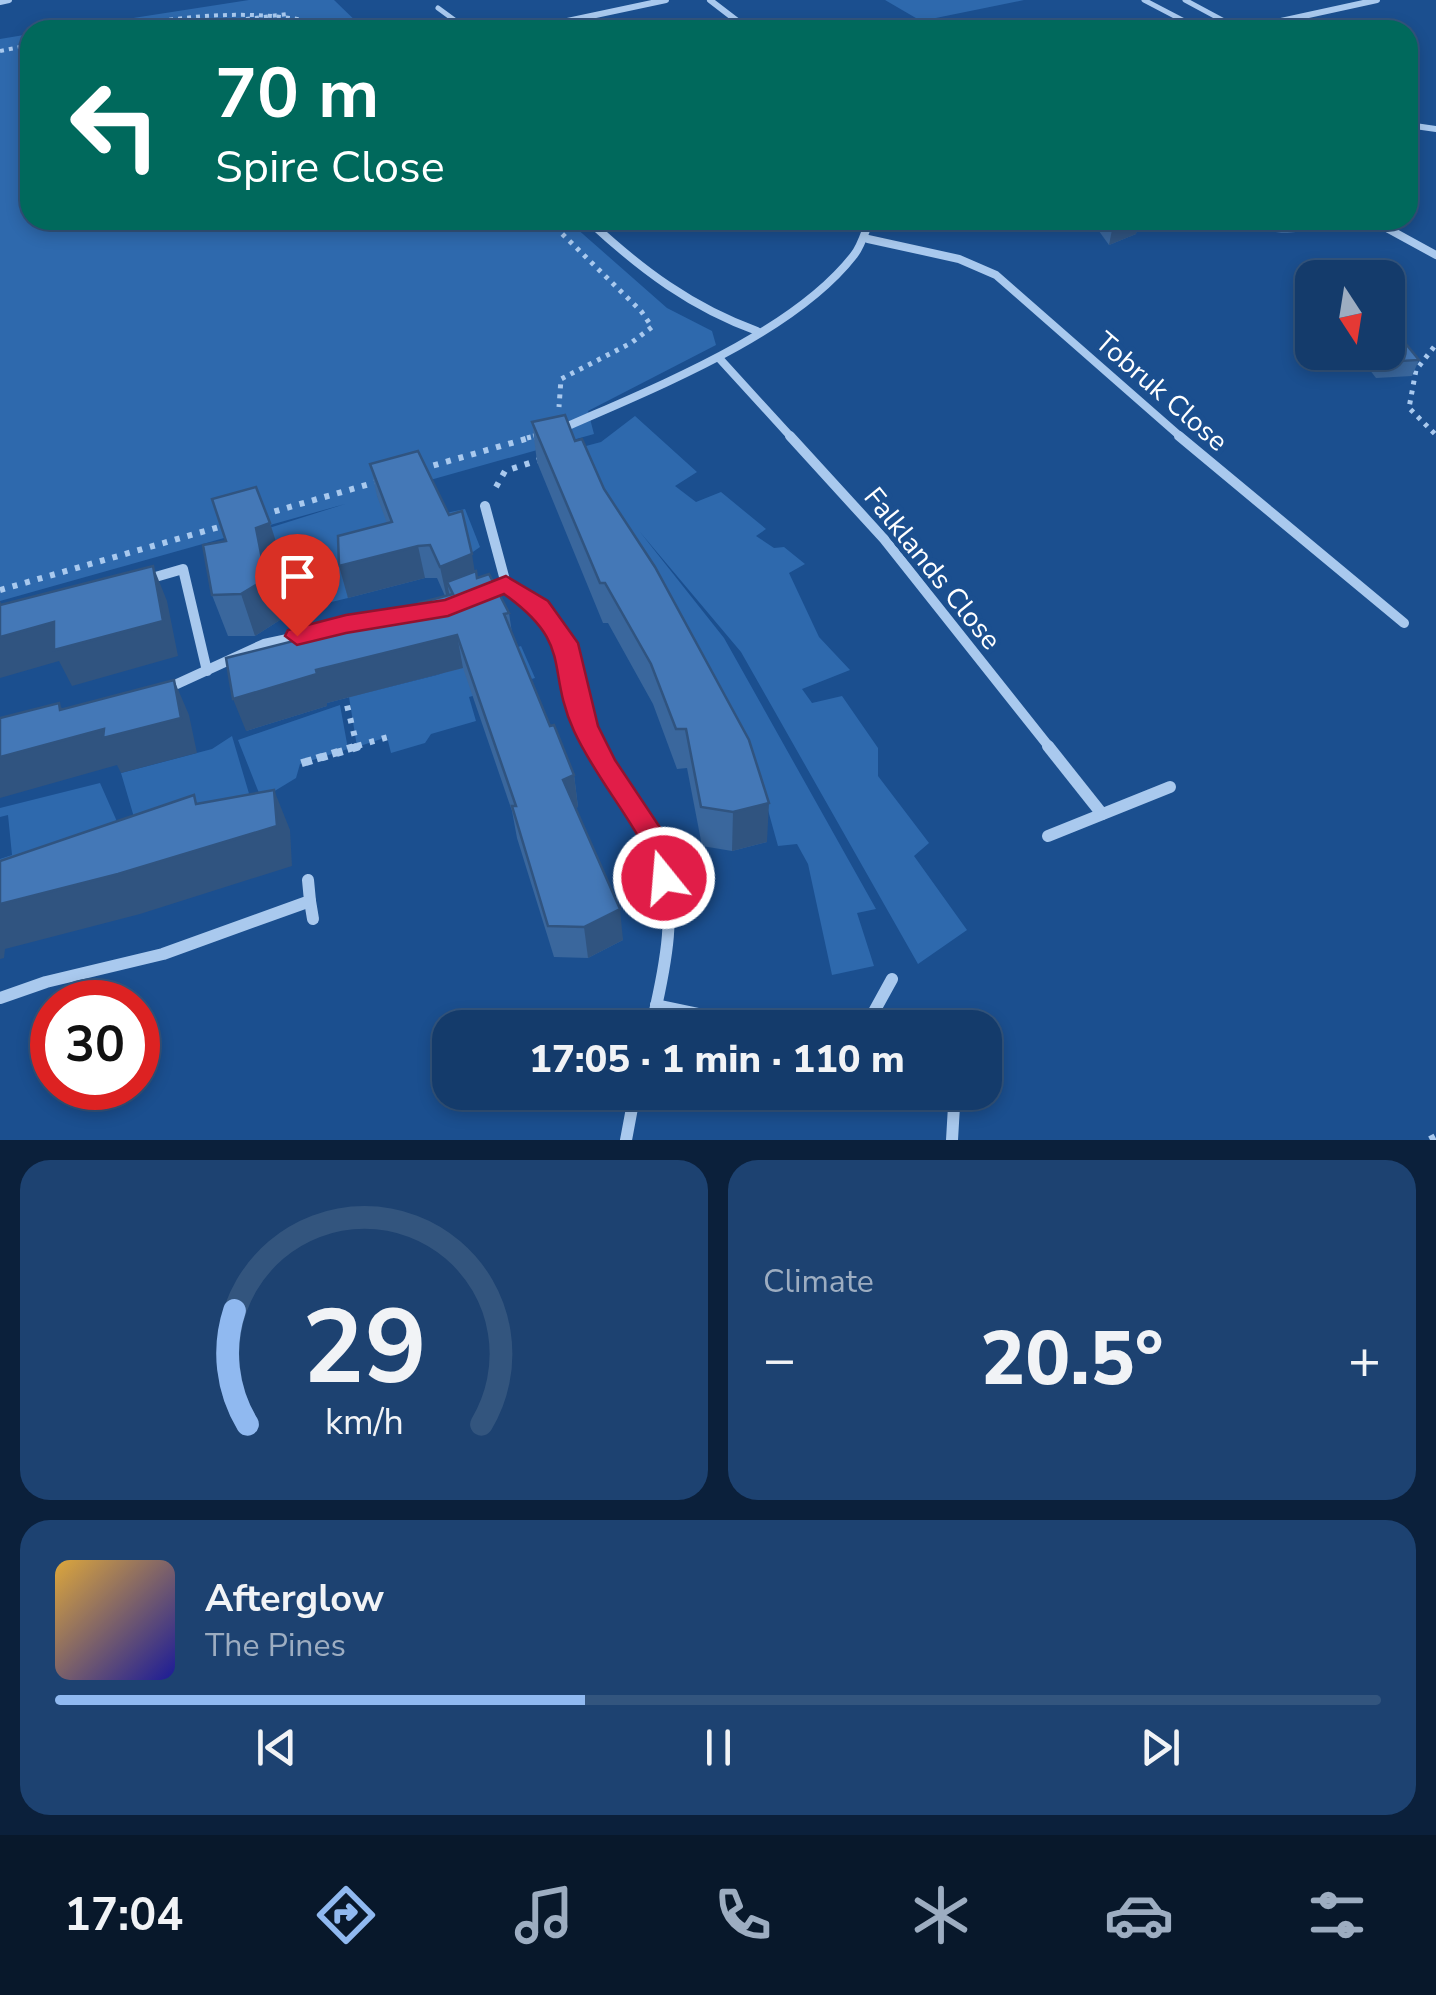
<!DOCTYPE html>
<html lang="en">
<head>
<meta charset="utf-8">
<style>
  :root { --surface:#143b6b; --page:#1d4271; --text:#f1f3f6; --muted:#9dadc1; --line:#33557e; --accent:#90b9f0 }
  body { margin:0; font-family:"Nunito Sans",sans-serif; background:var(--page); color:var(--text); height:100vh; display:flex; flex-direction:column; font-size:38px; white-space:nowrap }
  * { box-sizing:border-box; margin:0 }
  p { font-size:32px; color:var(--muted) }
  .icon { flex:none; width:55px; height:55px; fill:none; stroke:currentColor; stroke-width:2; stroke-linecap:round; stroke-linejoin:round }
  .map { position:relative; height:1140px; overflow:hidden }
  .panel { display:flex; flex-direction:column; gap:20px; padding:20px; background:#0b203b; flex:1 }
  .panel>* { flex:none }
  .guide { position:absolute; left:20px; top:20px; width:1398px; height:210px; border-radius:30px; box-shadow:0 5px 15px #0003,0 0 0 2px var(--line); background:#00695c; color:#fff; overflow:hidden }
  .needle { width:65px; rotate:168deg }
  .tools { position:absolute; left:1295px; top:260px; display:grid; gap:20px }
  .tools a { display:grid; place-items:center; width:110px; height:110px; border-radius:20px; background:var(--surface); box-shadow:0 5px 15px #0003,0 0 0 2px var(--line); font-size:50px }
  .speed { position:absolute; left:30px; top:980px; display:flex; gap:20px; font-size:50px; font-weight:700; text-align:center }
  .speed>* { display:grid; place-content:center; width:130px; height:130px; border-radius:50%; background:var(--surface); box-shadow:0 5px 15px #0003,0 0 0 2px var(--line); line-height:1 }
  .speed .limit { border:15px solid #d22; background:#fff; color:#111 }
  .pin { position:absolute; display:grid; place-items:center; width:85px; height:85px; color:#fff; margin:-102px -42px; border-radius:50% 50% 50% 0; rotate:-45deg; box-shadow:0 0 10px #0007 }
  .pin .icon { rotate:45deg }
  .me { position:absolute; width:110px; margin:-55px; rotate:343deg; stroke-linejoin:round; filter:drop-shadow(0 0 8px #0008) }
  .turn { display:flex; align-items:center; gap:35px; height:210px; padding:0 30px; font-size:45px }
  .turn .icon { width:130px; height:130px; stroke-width:2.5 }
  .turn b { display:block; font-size:70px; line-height:85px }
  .big { font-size:75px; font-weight:800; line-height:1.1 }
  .panel .card { flex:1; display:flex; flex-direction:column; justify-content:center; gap:15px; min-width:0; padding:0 35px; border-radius:30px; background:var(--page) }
  .panel .dial { align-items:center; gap:0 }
  .dial svg { height:260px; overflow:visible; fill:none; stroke:var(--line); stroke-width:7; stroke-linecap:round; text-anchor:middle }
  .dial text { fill:var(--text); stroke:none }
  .song { display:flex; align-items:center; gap:30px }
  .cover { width:120px; height:120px; border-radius:15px; background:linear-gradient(135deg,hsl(40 70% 55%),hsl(240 70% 35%)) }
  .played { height:10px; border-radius:5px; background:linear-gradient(90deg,var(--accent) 40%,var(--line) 40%) }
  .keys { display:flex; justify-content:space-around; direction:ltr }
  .heat { display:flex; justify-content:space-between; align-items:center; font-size:55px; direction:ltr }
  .panel .tiles { flex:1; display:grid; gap:20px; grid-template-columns:1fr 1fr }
  .card:last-child { grid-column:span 2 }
  .trip { position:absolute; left:432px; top:1010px; width:570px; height:100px; border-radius:30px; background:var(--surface); box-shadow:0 5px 15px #0003,0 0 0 2px var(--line); font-weight:800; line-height:100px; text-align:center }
  .tabs { display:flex; height:160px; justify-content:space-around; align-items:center; background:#08182b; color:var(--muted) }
  .tabs .icon { width:70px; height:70px }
  .tabs .selected { color:var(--accent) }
  .tabs b { font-size:45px; color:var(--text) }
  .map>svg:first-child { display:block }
  .green { fill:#2e69ad }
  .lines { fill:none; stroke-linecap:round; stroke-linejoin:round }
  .path-far3 { stroke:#a9c9ee; stroke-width:4; stroke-dasharray:4 5; stroke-linecap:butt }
  .path-far2 { stroke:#a9c9ee; stroke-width:5; stroke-dasharray:4 6; stroke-linecap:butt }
  .path-far1 { stroke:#a9c9ee; stroke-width:6; stroke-dasharray:5 8; stroke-linecap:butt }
  .path { stroke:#a9c9ee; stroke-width:8; stroke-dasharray:6 10; stroke-linecap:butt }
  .lane { stroke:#a9c9ee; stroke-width:5 }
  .street-far3 { stroke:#a9c9ee; stroke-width:6 }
  .street-far2 { stroke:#a9c9ee; stroke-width:8 }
  .street-far1 { stroke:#a9c9ee; stroke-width:10 }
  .street { stroke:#a9c9ee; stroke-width:12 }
  .wall { fill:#3a679d }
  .shaded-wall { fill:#305480 }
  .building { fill:#4478b7; stroke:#305480; stroke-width:2.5 }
  .route { fill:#e11d48; stroke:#92132f; stroke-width:2.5 }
  .labels { text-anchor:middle; stroke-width:10; stroke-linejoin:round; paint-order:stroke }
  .street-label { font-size:28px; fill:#fff; stroke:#1b4f8f }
</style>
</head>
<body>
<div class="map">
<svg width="1436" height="1140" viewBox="0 0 1436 1140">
  <rect width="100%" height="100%" fill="#1b4f8f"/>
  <!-- green -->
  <g class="green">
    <polygon points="249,0 334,0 365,30 56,30"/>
    <polygon points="885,0 1024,0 921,21"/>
    <polygon points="30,34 30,220 567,220 667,308 712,331 716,345 588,411 594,434 377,495 389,525 465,509 480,547 470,554 346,569 348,598 286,613 277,571 287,567 269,528 345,504 0,601 0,39"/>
    <polygon points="635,416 697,472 675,486 696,502 721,492 766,529 756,536 774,548 784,547 805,564 789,573 819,637 850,670 802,689 812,703 842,696 878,748 878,776 929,843 914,856 967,930 918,964 741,652 640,532 724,638 876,909 857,913 874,966 832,975 808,864 797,844 778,846 761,785 571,450 601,442"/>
    <polygon points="521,646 535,678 469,697 476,721 431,734 425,743 391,753 387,737 357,747 349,697 437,675"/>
    <polygon points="340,705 348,749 300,764 296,778 273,792 259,793 238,740"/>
    <polygon points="232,736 258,824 146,858 121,773 212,749"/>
    <polygon points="100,783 130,851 0,902 0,859 12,855 8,815 0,817 0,808"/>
  </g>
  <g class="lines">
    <!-- path-far3 -->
    <g class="path-far3">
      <polyline points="246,19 288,14"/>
      <path d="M 107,30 C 191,14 265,6 348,30"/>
      <polyline points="0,51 30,45"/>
    </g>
    <!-- path-far2 -->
    <g class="path-far2">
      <polyline points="548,220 641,311 652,327 631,343 561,379 559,407"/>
      <polyline points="1434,347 1416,370 1409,408 1436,435"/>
      <polyline points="527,438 539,435"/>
    </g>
    <!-- path-far1 -->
    <g class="path-far1">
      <polyline points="421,469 536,436"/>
      <polyline points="496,487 505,471 542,459"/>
      <polyline points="262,515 380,481"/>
      <polyline points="0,590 226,525"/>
      <polyline points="344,693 357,746"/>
      <polyline points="357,746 388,737"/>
      <polyline points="351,748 357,746"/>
      <polyline points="353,748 357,746"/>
    </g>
    <!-- path -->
    <g class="path">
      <polygon points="357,746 357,747 299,764"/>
      <polyline points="1430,1140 1436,1137"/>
    </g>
    <!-- lane -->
    <g class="lane">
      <polyline points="1144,0 1188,23 1241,30"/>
      <polyline points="1185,0 1237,28"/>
      <polyline points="438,8 468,30"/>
    </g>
    <!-- street-far3 -->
    <g class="street-far3">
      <polyline points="710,0 749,30"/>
      <polyline points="0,2 9,0"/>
      <polyline points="525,30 666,0"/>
      <polyline points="1240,30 1377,0"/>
      <polyline points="1408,125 1436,129"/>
    </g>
    <!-- street-far2 -->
    <g class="street-far2">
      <path d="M 1211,220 C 1258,229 1305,233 1352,220"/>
      <polyline points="1372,220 1436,255"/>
      <path d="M 591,223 C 642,270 691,307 757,331"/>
      <polyline points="868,239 959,259 996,275 1182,438"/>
      <polyline points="719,358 792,438"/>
      <path d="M 559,430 C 651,389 792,335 854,255 C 862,245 865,231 870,220"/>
    </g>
    <!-- street-far1 -->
    <g class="street-far1">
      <polyline points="790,436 884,539 1050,748"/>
      <polyline points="1179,436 1404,623"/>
      <path d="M 485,506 L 506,584 C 529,600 555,617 566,644 C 581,677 579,715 596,748"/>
      <polyline points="145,580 183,569 207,671"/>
      <polyline points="166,689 264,644 396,616"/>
    </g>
    <!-- street -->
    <g class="street">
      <path d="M 595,746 C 611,779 645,813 657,844 C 680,902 665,970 651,1028"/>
      <polyline points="1048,746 1102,814"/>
      <polyline points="1048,836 1170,787"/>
      <polyline points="310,901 313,919"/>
      <polyline points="0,998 46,982 163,954 310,901 308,880"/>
      <polyline points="656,1005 765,1028"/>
      <polyline points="865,1028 892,979"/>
      <polyline points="626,1140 635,1092"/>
      <polyline points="952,1140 954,1106"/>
    </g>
  </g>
  <!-- wall -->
  <g class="wall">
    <polygon points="1091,220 1139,220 1136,234 1109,245"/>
    <polygon points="1356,352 1388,352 1419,360 1412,376 1376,378"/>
    <polygon points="532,422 575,441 767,842 732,851 702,846 687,768 677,769 653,704 608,623 603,623 537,462"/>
    <polygon points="370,464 475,571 477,578 509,613 512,633 550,726 574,775 578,807 575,808 623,940 588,958 554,957 517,838 512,811 463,668 327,703 327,706 246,731 420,609 445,596 437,578 425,578 348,598 339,566 387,523 377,496"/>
    <polygon points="270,523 283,564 270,569 280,620 255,636 228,636 212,595 226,541"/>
  </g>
  <!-- shaded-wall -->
  <g class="shaded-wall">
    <polygon points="1139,220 1136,234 1109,245 1112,230"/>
    <polygon points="270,523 283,564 270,569 280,620 255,636 241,594 256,528"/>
    <polygon points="418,546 425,578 348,598 339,566"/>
    <polygon points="472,554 477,586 447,582 450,598 447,599 440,567"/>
    <polygon points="153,566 167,601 178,656 72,686 59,661 0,678 0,601 13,626 54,622"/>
    <polygon points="457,635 463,668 327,703 327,706 246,731 233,699 316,670"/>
    <polygon points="174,680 189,715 197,753 121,773 117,765 0,798 0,757 60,710 59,703 77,736"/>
    <polygon points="574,775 578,807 567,812 563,780"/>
    <polygon points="274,790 290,830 292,866 140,914 5,949 4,958 0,959 0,904"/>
    <polygon points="769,803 767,842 732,851 733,812"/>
    <polygon points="620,909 623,940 588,958 584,927"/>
  </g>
  <!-- building -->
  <g class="building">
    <polygon points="1105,220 1138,220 1112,230"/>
    <polygon points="1388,322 1419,360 1382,362 1374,352 1388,352"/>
    <polygon points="565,415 575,441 582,439 604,489 655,567 749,740 769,803 733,812 701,807 686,729 676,729 651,664 605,583 600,583 532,422"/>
    <polygon points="418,451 449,515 462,511 472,554 440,567 430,545 418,546 339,566 338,536 392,522 370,464"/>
    <polygon points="256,487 270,523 256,528 266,579 241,594 212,595 203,545 226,541 212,499"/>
    <polygon points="153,566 163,621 54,650 54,622 0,637 0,605"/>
    <polygon points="476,571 477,578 489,574 509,613 504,614 550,726 554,725 574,775 563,780 620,909 584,927 548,926 512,806 516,806 457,635 316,670 317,674 233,699 226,658 420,609 419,603 453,594 447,582"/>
    <polygon points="174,680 181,718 103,738 104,729 0,757 0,718 59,703 60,710"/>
    <polygon points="274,790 277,826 118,874 0,904 0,861 194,795 196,804"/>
  </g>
  <!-- route -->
  <path class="route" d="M 506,576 L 548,601 L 578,643 L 598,726 L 615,760 L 671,844 L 678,878 L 674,887 L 664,890 L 654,887 C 647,873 649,856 642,843 C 621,805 593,772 574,731 C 545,667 575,645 504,594 L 448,616 L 346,633 L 297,645 L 285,636 L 288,630 L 346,615 L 445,600 Z"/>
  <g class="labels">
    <!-- street labels -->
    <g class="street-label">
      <text transform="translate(1162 391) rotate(41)" y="10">Tobruk Close</text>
      <text transform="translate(933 568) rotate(51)" y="10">Falklands Close</text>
    </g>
  </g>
</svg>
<div class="tools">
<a><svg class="needle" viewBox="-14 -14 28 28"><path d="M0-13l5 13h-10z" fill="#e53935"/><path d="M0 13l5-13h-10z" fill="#9dadc1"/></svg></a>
</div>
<div class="speed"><div class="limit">30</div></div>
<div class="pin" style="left:297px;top:636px;background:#d93025"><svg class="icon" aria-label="arrive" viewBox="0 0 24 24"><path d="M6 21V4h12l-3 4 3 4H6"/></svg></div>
<svg class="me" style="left:664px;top:878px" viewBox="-20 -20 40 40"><circle r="17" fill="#e11d48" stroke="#fff" stroke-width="3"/><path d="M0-11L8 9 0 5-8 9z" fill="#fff"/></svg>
<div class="trip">17:05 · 1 min · 110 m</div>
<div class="guide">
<div class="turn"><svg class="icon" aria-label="left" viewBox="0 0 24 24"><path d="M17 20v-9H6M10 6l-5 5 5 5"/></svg><div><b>70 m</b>Spire Close</div></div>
</div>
</div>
<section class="panel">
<div class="tiles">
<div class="card dial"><svg viewBox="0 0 100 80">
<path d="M14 69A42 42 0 1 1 86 69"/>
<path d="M14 69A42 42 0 0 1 10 34" stroke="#90b9f0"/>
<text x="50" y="56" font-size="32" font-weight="700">29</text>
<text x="50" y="72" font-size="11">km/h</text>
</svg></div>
<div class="card"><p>Climate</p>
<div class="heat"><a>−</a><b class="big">20.5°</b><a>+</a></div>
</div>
<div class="card">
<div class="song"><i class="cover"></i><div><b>Afterglow</b><p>The Pines</p></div></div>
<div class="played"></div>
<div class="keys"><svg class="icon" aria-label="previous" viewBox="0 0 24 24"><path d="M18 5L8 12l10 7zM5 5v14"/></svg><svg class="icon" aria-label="pause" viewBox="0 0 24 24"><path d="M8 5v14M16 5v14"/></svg><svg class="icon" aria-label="next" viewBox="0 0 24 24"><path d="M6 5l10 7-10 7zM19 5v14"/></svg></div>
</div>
</div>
</section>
<nav class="tabs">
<b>17:04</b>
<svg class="icon selected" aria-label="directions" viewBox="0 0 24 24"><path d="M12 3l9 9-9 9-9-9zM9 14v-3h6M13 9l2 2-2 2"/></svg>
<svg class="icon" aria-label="music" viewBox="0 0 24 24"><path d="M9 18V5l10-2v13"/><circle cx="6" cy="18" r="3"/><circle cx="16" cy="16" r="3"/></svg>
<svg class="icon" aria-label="phone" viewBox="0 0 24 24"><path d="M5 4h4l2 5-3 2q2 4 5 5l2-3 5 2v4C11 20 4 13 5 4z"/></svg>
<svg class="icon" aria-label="climate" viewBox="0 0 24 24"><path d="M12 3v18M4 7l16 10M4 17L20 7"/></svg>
<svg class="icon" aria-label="car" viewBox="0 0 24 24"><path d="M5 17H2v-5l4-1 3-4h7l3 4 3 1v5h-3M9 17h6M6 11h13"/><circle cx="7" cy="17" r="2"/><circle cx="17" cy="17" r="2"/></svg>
<svg class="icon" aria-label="filters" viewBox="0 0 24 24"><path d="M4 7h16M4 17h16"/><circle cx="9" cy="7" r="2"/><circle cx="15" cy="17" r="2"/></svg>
</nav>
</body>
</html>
